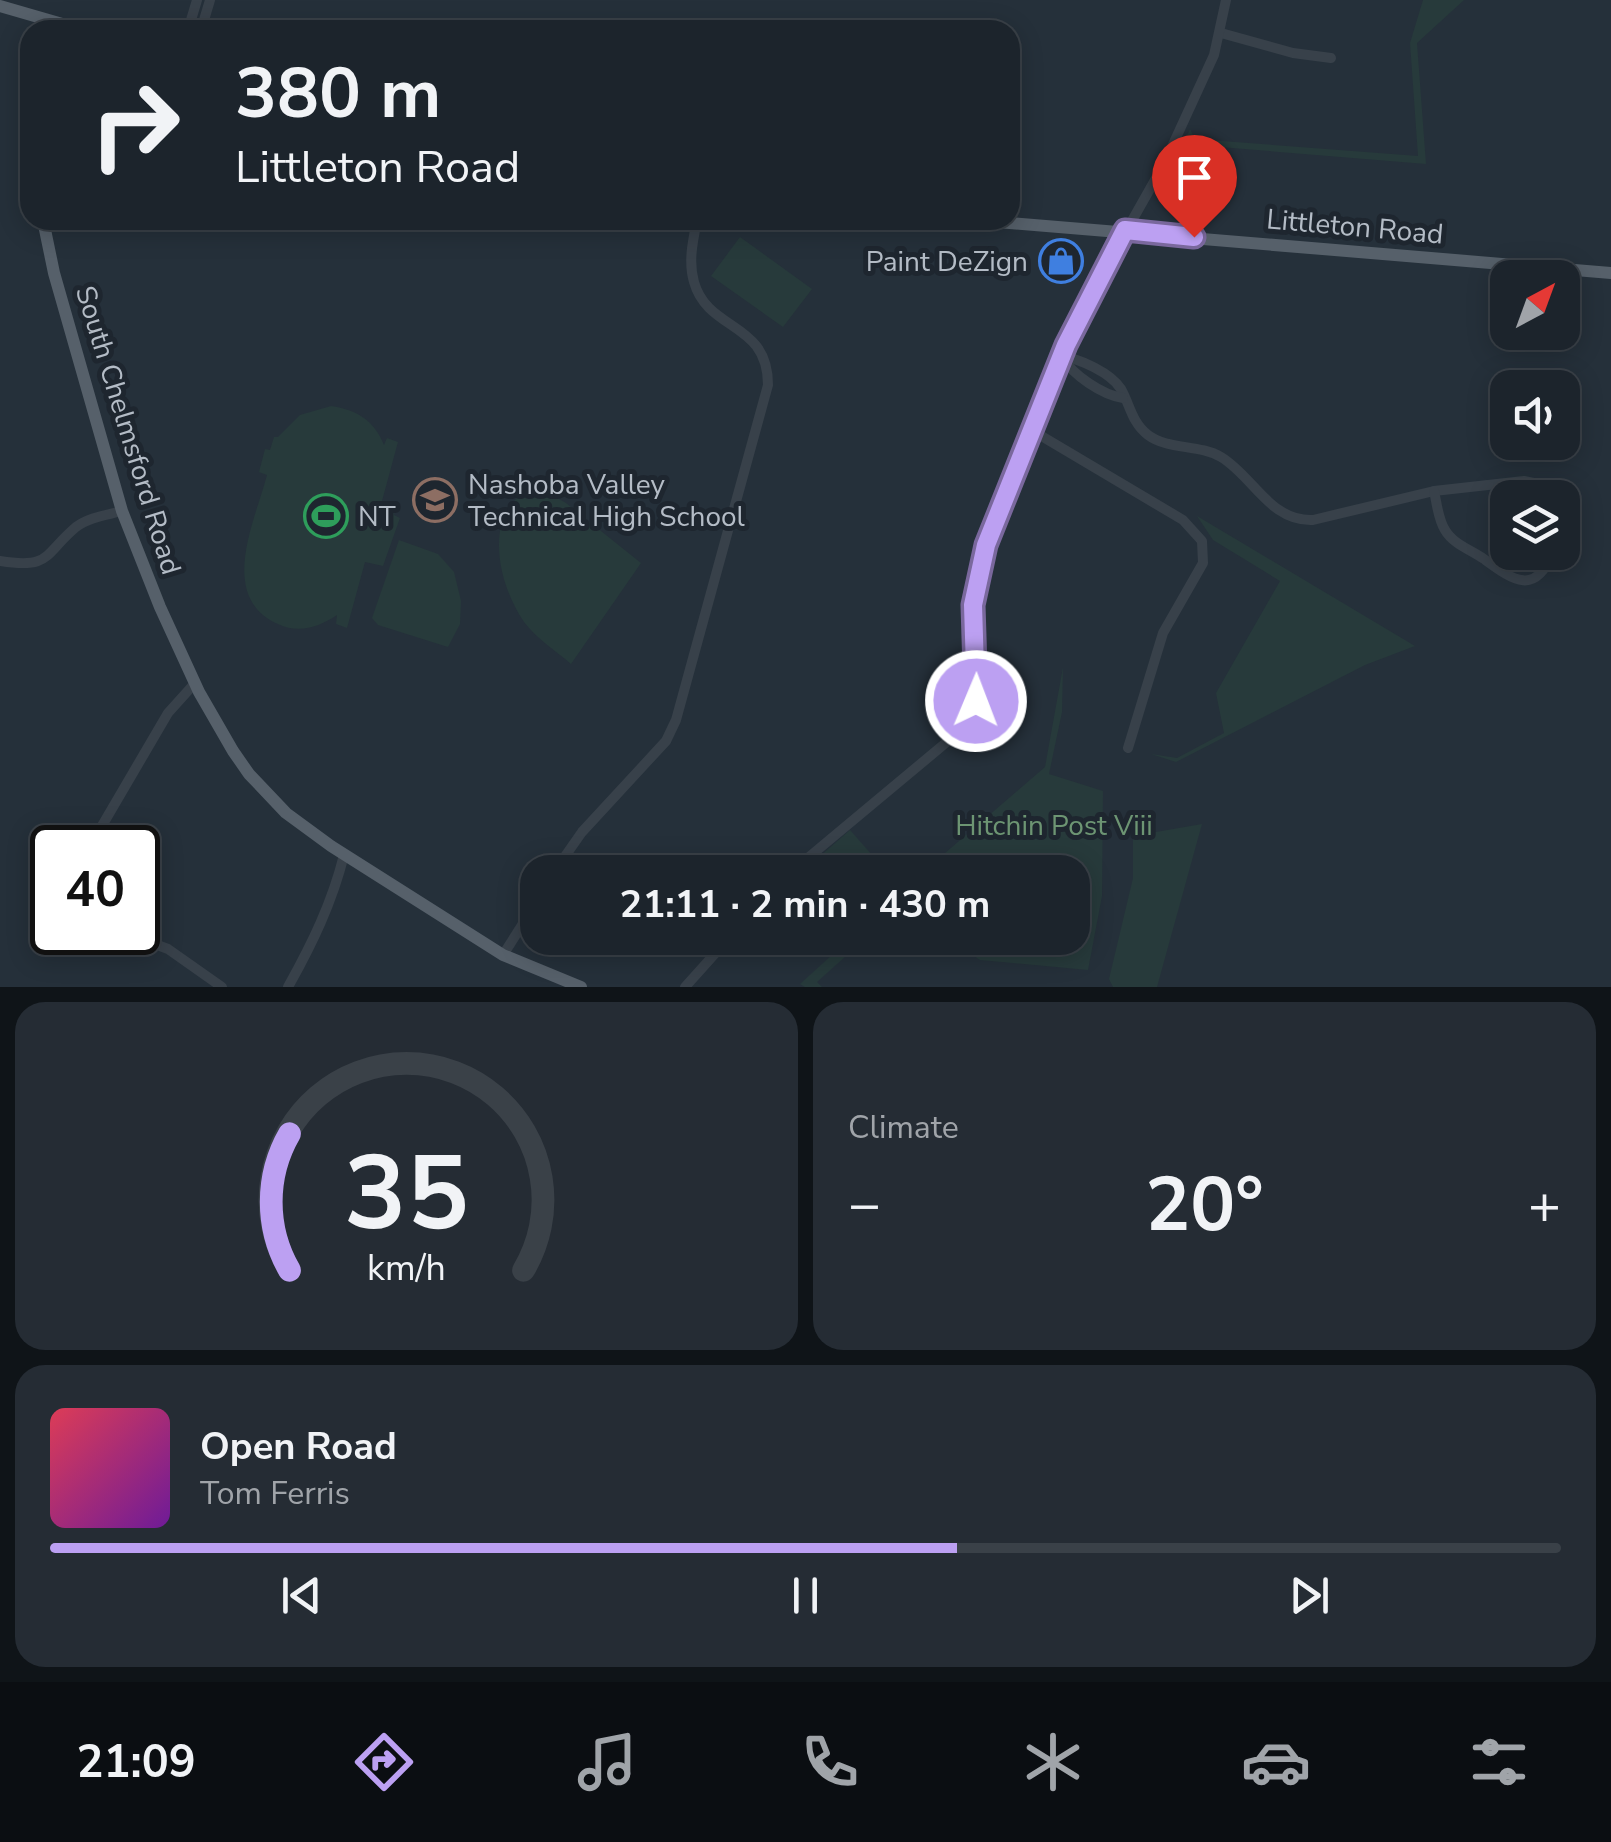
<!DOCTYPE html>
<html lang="en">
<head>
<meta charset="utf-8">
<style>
  :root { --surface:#1c242c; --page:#252c34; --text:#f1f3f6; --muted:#a0a4a9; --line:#3a4148; --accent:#bca0f2 }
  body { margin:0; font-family:"Nunito Sans",sans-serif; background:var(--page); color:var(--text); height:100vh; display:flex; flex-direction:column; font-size:38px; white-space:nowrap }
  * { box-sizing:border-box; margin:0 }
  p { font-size:32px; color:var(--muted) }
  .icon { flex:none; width:55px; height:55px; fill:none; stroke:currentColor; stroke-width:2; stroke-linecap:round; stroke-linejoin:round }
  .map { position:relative; height:987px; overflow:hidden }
  .side { display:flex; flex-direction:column; gap:15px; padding:15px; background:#0f1418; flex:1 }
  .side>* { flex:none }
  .guide { position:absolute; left:20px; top:20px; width:1000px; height:210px; border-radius:30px; box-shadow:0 5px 25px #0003,0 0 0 2px var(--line); background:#1c242c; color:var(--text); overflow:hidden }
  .needle { width:65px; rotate:41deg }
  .buttons { position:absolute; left:1490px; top:260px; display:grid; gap:20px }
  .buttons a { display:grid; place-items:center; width:90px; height:90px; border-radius:20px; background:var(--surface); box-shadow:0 5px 25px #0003,0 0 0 2px var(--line); font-size:50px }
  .speed { position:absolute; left:30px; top:825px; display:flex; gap:20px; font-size:50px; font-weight:700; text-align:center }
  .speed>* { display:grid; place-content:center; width:130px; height:130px; border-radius:50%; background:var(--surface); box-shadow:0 5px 25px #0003,0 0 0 2px var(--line); line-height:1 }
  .speed .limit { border:5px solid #111; border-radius:15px; background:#fff; color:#111 }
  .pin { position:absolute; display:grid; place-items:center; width:85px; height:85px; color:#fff; margin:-102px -42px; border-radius:50% 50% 50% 0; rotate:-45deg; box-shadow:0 0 10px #0007 }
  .pin .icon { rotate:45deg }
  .me { position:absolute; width:110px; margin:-55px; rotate:1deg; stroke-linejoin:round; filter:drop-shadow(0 0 8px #0008) }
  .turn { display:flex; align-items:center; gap:35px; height:210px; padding:0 50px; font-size:45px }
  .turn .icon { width:130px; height:130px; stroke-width:2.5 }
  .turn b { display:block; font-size:70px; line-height:85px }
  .big { font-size:75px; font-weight:700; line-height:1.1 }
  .side .widget { flex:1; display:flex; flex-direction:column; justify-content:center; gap:15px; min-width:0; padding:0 35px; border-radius:30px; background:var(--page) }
  .side .dial { align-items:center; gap:0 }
  .dial svg { height:260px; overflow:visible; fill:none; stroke:var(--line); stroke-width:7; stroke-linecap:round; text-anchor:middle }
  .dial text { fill:var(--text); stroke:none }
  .song { display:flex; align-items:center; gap:30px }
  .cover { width:120px; height:120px; border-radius:15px; background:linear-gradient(135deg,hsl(350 70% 55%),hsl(280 70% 35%)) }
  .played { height:10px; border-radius:5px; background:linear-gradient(90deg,var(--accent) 60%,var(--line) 60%) }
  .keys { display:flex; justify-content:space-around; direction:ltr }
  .heat { display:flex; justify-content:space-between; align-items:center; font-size:55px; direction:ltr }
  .side .tiles { flex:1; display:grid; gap:15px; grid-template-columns:1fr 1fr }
  .widget:last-child { grid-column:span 2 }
  .trip { position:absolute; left:520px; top:855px; width:570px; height:100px; border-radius:30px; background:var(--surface); box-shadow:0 5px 25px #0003,0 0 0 2px var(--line); font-weight:700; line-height:100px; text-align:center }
  .menu { display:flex; height:160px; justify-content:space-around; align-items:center; background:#0b0e12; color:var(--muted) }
  .menu .icon { width:70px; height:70px }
  .menu .on { color:var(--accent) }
  .menu b { font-size:45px; color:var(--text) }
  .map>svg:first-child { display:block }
  .green { fill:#273a3b }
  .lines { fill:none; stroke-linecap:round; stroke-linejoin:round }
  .minor { stroke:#38414a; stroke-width:10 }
  .major { stroke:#56606a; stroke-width:12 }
  .route-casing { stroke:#7a689d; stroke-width:25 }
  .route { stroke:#bca0f2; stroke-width:18 }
  .labels { text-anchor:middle; stroke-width:10; stroke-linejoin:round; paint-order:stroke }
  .street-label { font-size:28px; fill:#b4bcc6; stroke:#1e262f }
  .poi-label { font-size:28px; fill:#b4bcc6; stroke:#1e262f; text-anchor:start }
  .park-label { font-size:28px; fill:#6d9573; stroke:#1e262f }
</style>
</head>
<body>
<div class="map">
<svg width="1611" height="987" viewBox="0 0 1611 987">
  <rect width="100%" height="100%" fill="#25303a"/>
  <!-- green -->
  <g class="green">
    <polygon points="1423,0 1464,0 1417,43 1426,164 1183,144 1190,129 1195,139 1418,156 1410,43"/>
    <polygon points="740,237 812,289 783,327 711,276"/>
    <path d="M 331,406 C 357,410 374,420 384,445 L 387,438 L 398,442 L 382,501 L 396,505 L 394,515 L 400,518 L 383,566 L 365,562 L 347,628 L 336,624 L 337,615 C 319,627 299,634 278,624 C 217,597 255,521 267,475 L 259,472 L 265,449 L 270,450 L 274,437 L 278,437 L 300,415 Z"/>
    <path d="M 535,485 L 566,503 L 641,563 L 571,664 C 556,651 536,638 524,622 C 505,594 492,552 503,518 C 507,503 524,493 535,485 Z"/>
    <polygon points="1197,516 1415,646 1365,665 1176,762 1151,754 1177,758 1224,733 1216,693 1280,581 1213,540"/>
    <polygon points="399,540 438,554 454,572 461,601 460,624 448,647 378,625 372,618"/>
    <polygon points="1063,667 1062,712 1049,774 1103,791 1102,896 1088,970 980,960 947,938 1072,938 1072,872 923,872 1045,767"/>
    <polygon points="1202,824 1157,987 1113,987 1109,979 1133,878 1133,836"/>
    <polygon points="850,830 887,872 802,872"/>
    <polygon points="837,938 866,938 817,982 822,987 805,987 800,984 843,945"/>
  </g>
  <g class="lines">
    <!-- minor -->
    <g class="minor">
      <polyline points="188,30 197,0"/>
      <polyline points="201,30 210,0"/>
      <polyline points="1221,33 1293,53 1331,58"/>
      <path d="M 1062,357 C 1079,358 1111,373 1121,389 C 1130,405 1132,423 1148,435 C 1168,450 1199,444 1221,457 C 1253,476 1270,522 1313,520 L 1434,491 L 1524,481 L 1538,484 L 1550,498"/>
      <path d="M 1062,357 C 1073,375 1102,395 1123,398"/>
      <polyline points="1033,431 1183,520 1202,541 1203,563 1163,633 1128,748"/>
      <path d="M 1434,491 C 1437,504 1438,519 1445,530 C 1453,544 1471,550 1484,559 C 1513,580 1535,597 1553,552"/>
      <path d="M 0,561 C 51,569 43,555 76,527 C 89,517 107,515 122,511"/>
      <polyline points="89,848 168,713 195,683"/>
      <path d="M 554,872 L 582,832 L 666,741 L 676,720 L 768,385 C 768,321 708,332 694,282 C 688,262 693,240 697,220"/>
      <polyline points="791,872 960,731 976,701 973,605 981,564 997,517 1085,304 1164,164 1214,55 1226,0"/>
      <polyline points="123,932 168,949 222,987"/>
      <polyline points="503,955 538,900"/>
      <path d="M 288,987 C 312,944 332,903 344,855"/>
      <polyline points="685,987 729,938"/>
    </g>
    <!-- major -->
    <g class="major">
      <polyline points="0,6 83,30"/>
      <polyline points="43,220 54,273 122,511 160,607 199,692 233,751 249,774 286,813 331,846 503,955 581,987"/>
      <polyline points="974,220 1611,273"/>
    </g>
  </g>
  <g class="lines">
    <!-- route casing -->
    <g class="route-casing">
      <polyline id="route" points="976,701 973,605 986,545 1066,345 1125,230 1194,237"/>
    </g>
    <!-- route -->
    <use href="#route" class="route"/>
  </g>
  <!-- icons -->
  <defs>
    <g id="shop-ring" transform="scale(2.25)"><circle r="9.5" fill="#1e262f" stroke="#3f7fe0" stroke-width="1.5"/><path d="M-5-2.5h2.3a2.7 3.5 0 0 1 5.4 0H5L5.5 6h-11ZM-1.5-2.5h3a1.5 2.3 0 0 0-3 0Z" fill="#3f7fe0"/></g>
    <g id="school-ring" transform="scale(2.25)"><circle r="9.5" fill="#1e262f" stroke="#8d6e63" stroke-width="1.5"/><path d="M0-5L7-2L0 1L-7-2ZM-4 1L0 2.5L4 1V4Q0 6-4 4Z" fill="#8d6e63"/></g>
    <g id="stadium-ring" transform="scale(2.25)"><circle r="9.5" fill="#1e262f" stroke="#2e9e5b" stroke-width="1.5"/><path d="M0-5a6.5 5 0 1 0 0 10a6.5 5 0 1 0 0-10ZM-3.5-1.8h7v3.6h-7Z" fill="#2e9e5b"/></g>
  </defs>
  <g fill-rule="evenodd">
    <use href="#shop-ring" x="1061" y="261"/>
    <use href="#school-ring" x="435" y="500"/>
    <use href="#stadium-ring" x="326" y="516"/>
  </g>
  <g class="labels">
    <!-- street labels -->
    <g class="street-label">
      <text transform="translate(1355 226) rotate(5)" y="10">Littleton Road</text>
      <text transform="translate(129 430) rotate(73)" y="10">South Chelmsford Road</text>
    </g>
    <!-- poi labels -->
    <g class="poi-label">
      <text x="1028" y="271" text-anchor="end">Paint DeZign</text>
      <text x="468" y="494">Nashoba Valley<tspan x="468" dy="32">Technical High School</tspan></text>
      <text x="358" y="526">NT</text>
    </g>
    <!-- park labels -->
    <g class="park-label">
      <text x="1054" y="835">Hitchin Post Viii</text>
    </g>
  </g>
</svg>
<div class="buttons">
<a><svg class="needle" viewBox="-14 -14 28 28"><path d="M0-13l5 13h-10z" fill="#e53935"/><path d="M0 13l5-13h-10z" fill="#a0a4a9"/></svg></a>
<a><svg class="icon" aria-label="sound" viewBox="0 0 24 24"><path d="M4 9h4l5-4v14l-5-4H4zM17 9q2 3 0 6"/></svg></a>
<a><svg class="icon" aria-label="layers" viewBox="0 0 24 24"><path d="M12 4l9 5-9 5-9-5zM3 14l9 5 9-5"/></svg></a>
</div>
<div class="speed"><div class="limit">40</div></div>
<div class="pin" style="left:1194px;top:237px;background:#d93025"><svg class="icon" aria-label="arrive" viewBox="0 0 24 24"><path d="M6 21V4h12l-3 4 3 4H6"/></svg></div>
<svg class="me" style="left:976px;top:701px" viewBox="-20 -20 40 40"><circle r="17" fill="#bca0f2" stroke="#fff" stroke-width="3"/><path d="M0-11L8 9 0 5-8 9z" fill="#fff"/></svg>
<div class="trip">21:11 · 2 min · 430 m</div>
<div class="guide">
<div class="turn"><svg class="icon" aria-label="right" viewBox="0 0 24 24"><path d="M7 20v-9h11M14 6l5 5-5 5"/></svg><div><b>380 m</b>Littleton Road</div></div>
</div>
</div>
<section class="side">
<div class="tiles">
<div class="widget dial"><svg viewBox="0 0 100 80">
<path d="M14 69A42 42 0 1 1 86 69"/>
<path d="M14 69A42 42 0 0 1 14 27" stroke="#bca0f2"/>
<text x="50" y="56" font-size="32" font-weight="700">35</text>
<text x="50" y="72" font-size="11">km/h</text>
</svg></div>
<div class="widget"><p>Climate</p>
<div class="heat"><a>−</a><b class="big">20°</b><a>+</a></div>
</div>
<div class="widget">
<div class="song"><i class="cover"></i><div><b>Open Road</b><p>Tom Ferris</p></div></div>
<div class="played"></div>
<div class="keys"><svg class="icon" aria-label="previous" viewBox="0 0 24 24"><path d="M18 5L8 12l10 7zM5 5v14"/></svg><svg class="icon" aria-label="pause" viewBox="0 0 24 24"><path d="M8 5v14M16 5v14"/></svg><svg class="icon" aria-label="next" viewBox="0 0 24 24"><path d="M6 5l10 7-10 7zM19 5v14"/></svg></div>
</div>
</div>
</section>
<nav class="menu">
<b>21:09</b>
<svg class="icon on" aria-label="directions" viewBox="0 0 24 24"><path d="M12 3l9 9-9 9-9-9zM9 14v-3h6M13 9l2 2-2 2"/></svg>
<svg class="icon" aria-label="music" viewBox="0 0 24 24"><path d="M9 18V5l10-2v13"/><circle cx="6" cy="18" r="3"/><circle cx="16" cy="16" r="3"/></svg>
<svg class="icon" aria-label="phone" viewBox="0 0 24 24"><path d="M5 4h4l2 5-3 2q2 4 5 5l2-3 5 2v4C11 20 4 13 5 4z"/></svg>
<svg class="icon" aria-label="climate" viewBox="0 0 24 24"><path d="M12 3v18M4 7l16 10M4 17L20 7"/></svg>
<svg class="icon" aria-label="car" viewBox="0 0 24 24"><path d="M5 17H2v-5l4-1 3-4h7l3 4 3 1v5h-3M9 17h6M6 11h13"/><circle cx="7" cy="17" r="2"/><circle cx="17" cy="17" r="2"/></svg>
<svg class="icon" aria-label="filters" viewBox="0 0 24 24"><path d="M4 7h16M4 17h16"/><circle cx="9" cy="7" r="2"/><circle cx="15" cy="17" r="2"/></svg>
</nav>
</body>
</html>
